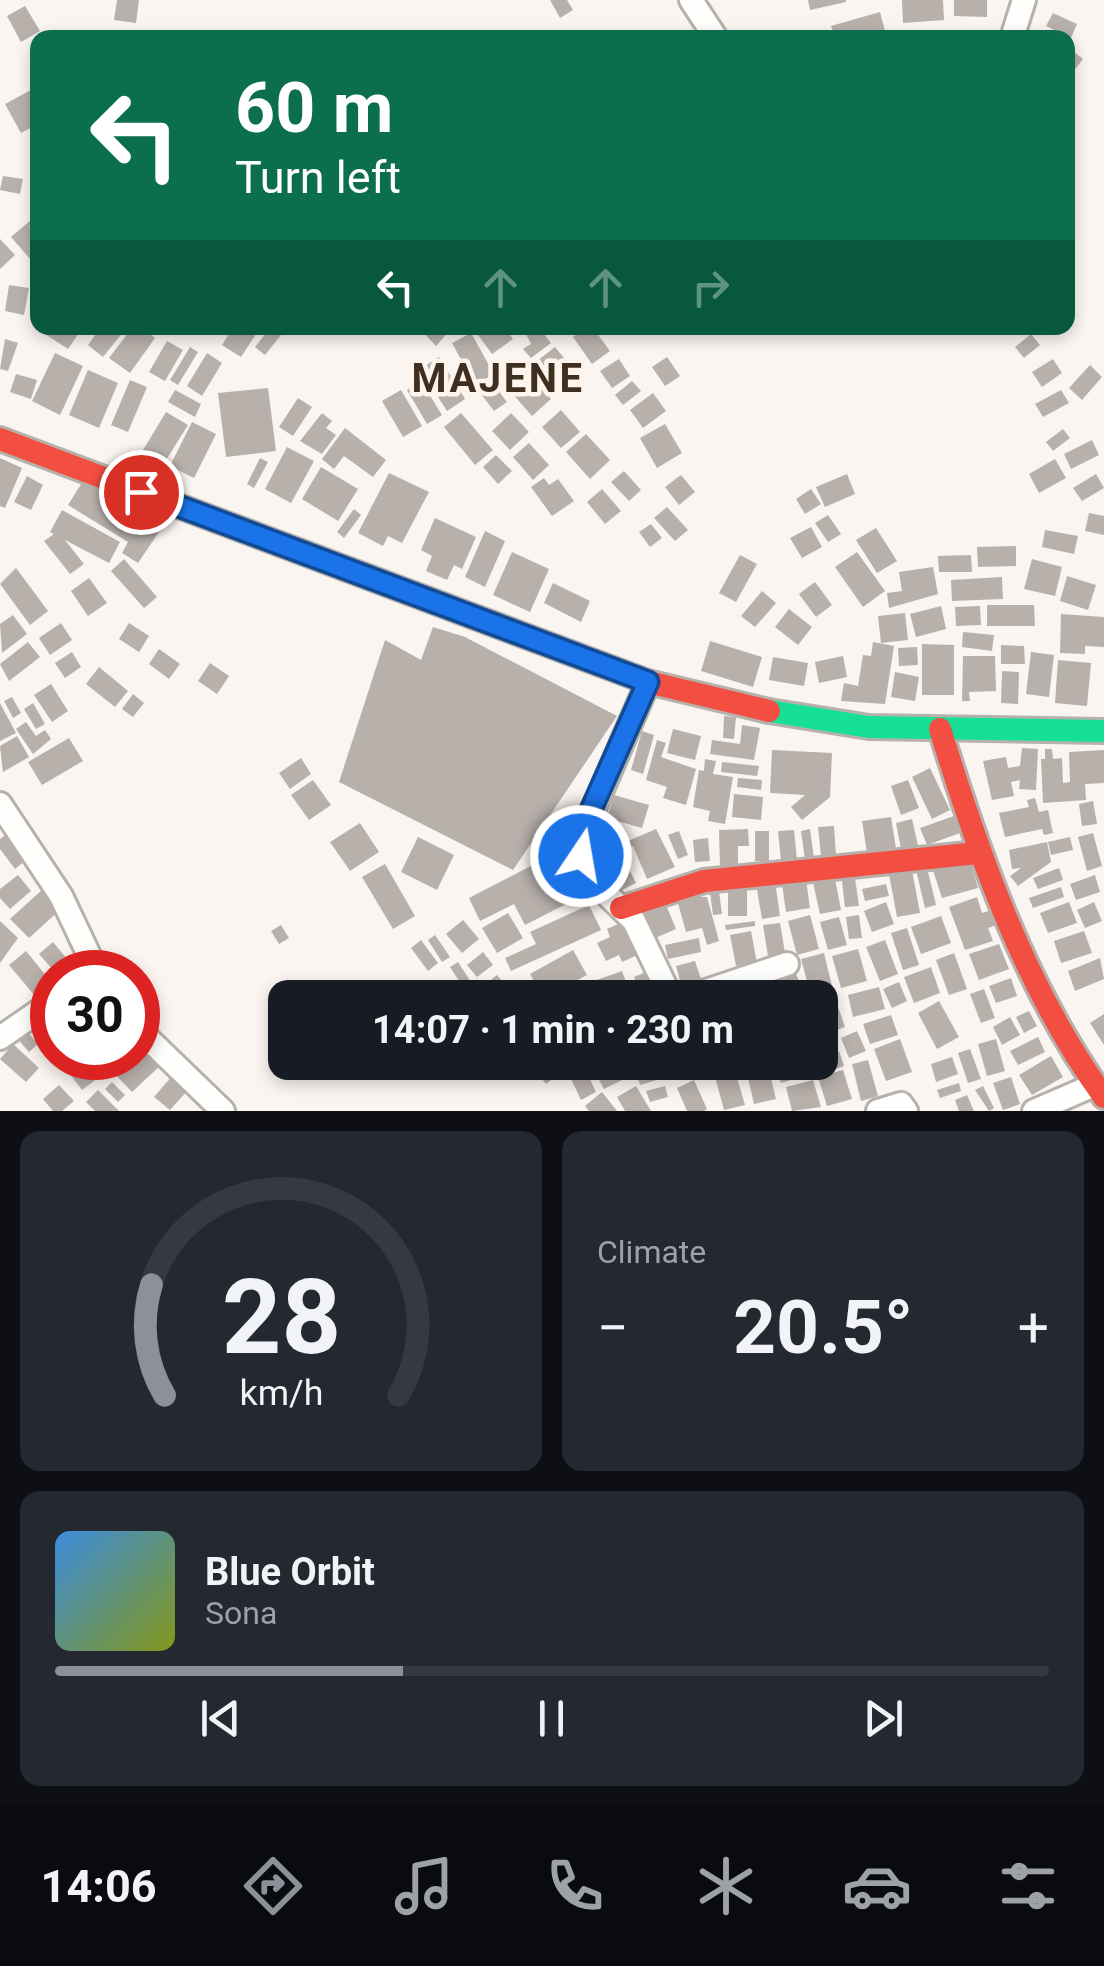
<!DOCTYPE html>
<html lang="en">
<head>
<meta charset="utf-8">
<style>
  :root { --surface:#171b24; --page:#242831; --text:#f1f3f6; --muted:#9ea1a6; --line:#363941; --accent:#8c9099 }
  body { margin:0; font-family:Roboto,sans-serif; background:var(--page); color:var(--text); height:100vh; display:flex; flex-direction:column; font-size:38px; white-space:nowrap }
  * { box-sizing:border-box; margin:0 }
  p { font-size:32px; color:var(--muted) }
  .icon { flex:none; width:55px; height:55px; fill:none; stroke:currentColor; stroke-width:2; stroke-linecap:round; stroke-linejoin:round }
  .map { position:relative; height:1111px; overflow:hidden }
  .sheet { display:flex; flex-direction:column; gap:20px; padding:20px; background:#0d0f14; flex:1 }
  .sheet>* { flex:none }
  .banner { position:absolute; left:30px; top:30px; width:1045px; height:305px; border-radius:20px; box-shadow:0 5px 15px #0003; background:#0b6e4f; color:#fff; overflow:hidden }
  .speed { position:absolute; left:30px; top:950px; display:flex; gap:20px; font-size:50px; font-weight:700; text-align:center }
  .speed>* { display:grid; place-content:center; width:130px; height:130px; border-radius:50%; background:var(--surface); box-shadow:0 5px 15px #0003; line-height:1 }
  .speed .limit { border:15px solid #d22; background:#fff; color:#111 }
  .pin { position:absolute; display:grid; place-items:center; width:85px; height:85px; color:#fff; margin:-42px; border:5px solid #fff; border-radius:50%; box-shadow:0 2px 10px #0007 }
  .me { position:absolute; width:110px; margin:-55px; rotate:12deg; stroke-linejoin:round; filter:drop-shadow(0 0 8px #0008) }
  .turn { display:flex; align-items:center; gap:35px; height:210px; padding:0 40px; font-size:45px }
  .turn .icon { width:130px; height:130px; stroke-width:2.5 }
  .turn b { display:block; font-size:70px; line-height:85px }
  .lanes { display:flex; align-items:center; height:95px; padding:0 40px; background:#0003; justify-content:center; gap:50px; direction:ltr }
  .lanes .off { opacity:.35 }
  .big { font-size:75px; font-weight:700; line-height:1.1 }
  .sheet .widget { flex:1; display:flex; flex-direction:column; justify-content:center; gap:15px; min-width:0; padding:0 35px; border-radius:20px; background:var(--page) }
  .sheet .dial { align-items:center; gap:0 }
  .dial svg { height:260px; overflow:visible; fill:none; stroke:var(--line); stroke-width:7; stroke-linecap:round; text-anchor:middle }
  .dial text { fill:var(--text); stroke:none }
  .song { display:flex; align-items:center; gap:30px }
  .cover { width:120px; height:120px; border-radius:15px; background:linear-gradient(135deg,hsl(210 70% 55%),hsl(70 70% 35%)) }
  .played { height:10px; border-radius:5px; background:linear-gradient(90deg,var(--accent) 35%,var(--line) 35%) }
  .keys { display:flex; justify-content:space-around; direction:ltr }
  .heat { display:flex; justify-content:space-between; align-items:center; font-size:55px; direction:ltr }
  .sheet .tiles { flex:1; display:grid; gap:20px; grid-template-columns:1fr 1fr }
  .widget:last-child { grid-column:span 2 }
  .trip { position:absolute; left:268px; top:980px; width:570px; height:100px; border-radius:20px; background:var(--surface); box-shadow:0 5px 15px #0003; font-weight:700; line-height:100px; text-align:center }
  .dock { display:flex; height:160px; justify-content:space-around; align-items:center; background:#090b0e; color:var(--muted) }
  .dock .icon { width:70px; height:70px }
  .dock .selected { color:var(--accent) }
  .dock b { font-size:45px; color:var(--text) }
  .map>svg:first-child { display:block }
  .building { fill:#b8b0ab }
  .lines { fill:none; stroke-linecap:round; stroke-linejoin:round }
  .street-casing { stroke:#b7b1ac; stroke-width:28 }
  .fast-casing { stroke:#b7b1ac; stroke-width:28 }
  .jam-casing { stroke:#b7b1ac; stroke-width:28 }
  .street { stroke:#fefefd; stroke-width:22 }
  .fast { stroke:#16e098; stroke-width:22 }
  .jam { stroke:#f24e42; stroke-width:22 }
  .route-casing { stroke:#114b97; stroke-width:25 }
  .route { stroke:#1a73e8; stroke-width:18 }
  .labels { text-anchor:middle; stroke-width:9; stroke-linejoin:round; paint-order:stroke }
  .district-label { font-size:40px; font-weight:bold; letter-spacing:2.5px; fill:#3f2f21; stroke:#fdf4ed }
</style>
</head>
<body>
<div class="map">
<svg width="1104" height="1111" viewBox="0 0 1104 1111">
  <rect width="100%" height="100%" fill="#faf5f0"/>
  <!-- building -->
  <g class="building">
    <polygon points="117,0 139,0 136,23 114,20"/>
    <polygon points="550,0 567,0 573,10 560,18"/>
    <polygon points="808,0 846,0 846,2 810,10"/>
    <polygon points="902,0 943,0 944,20 903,23"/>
    <polygon points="954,0 987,0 987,17 954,16"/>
    <polygon points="25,6 40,31 21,42 7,16"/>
    <polygon points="880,12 885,31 862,38 835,38 831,26"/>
    <polygon points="1053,13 1077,24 1071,38 1046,26"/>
    <polygon points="1068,47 1083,59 1073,72 1068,67"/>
    <polygon points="31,90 38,101 38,124 21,133 5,104"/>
    <polygon points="3,176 23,179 20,194 0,190"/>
    <polygon points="31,220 38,228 38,255 31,260 11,237"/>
    <polygon points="0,239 15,255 0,269"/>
    <polygon points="9,285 29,288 24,315 5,311"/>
    <polygon points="45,328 78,328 81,330 68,349 42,332"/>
    <polygon points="89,328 117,328 123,332 103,357 88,345 96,334"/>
    <polygon points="132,328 141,328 155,338 130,373 109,358"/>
    <polygon points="233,328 260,328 241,357 222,345"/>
    <polygon points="270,328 285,330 265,355 255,347"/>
    <polygon points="419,328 443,328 448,332 436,346"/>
    <polygon points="473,328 505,328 513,339 492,354"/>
    <polygon points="523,328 539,328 551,343 531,358 523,349 531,344"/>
    <polygon points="586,328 593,328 610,351 592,364 573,337"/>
    <polygon points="471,333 494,374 475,385 452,343"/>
    <polygon points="1031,334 1040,345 1024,358 1015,347"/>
    <polygon points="5,339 18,343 8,371 0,369"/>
    <polygon points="167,341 183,350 165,381 149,372"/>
    <polygon points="190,347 198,352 178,385 170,380"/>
    <polygon points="555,347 564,358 545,372 537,361"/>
    <polygon points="55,353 83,366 60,415 32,401"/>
    <polygon points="207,353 222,363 202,396 187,386"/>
    <polygon points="439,357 465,399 447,411 420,369"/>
    <polygon points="667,357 680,376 665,386 652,367"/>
    <polygon points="619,359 630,376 612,388 600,371"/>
    <polygon points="1053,359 1062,373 1042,387 1032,372"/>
    <polygon points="1090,365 1102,377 1082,400 1069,388"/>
    <polygon points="524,368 551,399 532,416 505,385"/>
    <polygon points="88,370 118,383 99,428 69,415"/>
    <polygon points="16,374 37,380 31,399 10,392"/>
    <polygon points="130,380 147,387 128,432 111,425"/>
    <polygon points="421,381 442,415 427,424 407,390"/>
    <polygon points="632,381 641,391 623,405 615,395"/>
    <polygon points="494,385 507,402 494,411 481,394"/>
    <polygon points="268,388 276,451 226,457 218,393"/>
    <polygon points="175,390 201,404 195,417 168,402"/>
    <polygon points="401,390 422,426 403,437 382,401"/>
    <polygon points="1061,390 1069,403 1043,417 1035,404"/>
    <polygon points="653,393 666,411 643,428 630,410"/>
    <polygon points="298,398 312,407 293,436 279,427"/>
    <polygon points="561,410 580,432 561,448 542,427"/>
    <polygon points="166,412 188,425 161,468 140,455"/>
    <polygon points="322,413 332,421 326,428 336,435 322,454 300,441"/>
    <polygon points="461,413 493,450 475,465 444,427"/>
    <polygon points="511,413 529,432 510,450 492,431"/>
    <polygon points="192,422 216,434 194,478 170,466"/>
    <polygon points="665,424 682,453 657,468 640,438"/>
    <polygon points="345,428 386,460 373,477 344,456 334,469 322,459"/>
    <polygon points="1063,429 1070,438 1053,451 1046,442"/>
    <polygon points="586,434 610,460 590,479 566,452"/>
    <polygon points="1092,440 1099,455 1071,469 1064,454"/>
    <polygon points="529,443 549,465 533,480 513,457"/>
    <polygon points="287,447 314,461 291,503 265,489"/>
    <polygon points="496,455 512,471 498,484 483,467"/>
    <polygon points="0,458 22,468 5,508 0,506"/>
    <polygon points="260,458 268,462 254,488 247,484"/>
    <polygon points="1055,459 1066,478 1039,493 1029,474"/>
    <polygon points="321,467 358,489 338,521 302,499"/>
    <polygon points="624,471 641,490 629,501 611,482"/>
    <polygon points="389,473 429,492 402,543 388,536 383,546 358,533"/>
    <polygon points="847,474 855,494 825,507 816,487"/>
    <polygon points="1096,474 1104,488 1082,501 1073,488"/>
    <polygon points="681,475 695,492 679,505 665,487"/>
    <polygon points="27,476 43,485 31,510 14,502"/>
    <polygon points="544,478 549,485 558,479 574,501 552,516 531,487"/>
    <polygon points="83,481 161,529 138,563 122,553 128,542 68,505"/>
    <polygon points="602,489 621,511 605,524 587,502"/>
    <polygon points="811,489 821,504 805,514 796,499"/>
    <polygon points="667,507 688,530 675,541 654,518"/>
    <polygon points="354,509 361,515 344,538 337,532"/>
    <polygon points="62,510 120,542 109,563 65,540 84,564 70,574 44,541 54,534 50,532"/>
    <polygon points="1089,513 1104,516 1104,535 1085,531"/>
    <polygon points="828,515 841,534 828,542 815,523"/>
    <polygon points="435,518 476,537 462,569 454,565 447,580 426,571 432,556 421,550"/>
    <polygon points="651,524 662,538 650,547 639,532"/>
    <polygon points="811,527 822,547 802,558 790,538"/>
    <polygon points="876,528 897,561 877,573 856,540"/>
    <polygon points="1045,530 1078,536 1074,554 1042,547"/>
    <polygon points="485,531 505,541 485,587 465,577"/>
    <polygon points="1016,546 1016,566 978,567 977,547"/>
    <polygon points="512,552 549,569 530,612 493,595"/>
    <polygon points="857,552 885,591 863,607 835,567"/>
    <polygon points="740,555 757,564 736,602 719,593"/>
    <polygon points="971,555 972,572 939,572 938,556"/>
    <polygon points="124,559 157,597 144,608 111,571"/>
    <polygon points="1032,559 1062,567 1055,596 1024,589"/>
    <polygon points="933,567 938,594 889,608 887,593 902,591 899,572"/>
    <polygon points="16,568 48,611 30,625 0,584"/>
    <polygon points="1067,576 1096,585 1088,610 1060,601"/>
    <polygon points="1002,577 1003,599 952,601 951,580"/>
    <polygon points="89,578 107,603 88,616 71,591"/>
    <polygon points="815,582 832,605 816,617 799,594"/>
    <polygon points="553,583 590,601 581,622 544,603"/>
    <polygon points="762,591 776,603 755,627 741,616"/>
    <polygon points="987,605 1034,605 1035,626 987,626"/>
    <polygon points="941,606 946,629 916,637 910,614"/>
    <polygon points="980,606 981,625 956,626 955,607"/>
    <polygon points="789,609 812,627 798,645 775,627"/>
    <polygon points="905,613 908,640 881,643 878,616"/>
    <polygon points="1061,614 1104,617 1104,647 1085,646 1085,654 1060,653"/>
    <polygon points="13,615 27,634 2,653 0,624"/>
    <polygon points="61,623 72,640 50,655 39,638"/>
    <polygon points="129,623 149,636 139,652 119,639"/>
    <polygon points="433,627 465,637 617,716 513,870 339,782 385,640 421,660"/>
    <polygon points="963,632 994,635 992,651 962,647"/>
    <polygon points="710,641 762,657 753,687 701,671"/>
    <polygon points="28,642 40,657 9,681 0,664"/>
    <polygon points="873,642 894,646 885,704 841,701 844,683 858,686 863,655 871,656"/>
    <polygon points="922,644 954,645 954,695 922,695"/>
    <polygon points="1001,645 1024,646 1025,664 1001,664"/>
    <polygon points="917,647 918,665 899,666 898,648"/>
    <polygon points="159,649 180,664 169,679 149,664"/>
    <polygon points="72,652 81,667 65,678 55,663"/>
    <polygon points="1031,652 1054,655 1049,697 1026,694"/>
    <polygon points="843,656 847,677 819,683 815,662"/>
    <polygon points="963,656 995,656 996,691 969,692 970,701 962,701"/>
    <polygon points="773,657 808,663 804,686 769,680"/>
    <polygon points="1058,660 1091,663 1087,706 1055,703"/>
    <polygon points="210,663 229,676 217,694 198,681"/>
    <polygon points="99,667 128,691 115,707 86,684"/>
    <polygon points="1002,671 1019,672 1018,704 1001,703"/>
    <polygon points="895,672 919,677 915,701 891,697"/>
    <polygon points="51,684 68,711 52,722 34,695"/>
    <polygon points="133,694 144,703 133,717 122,709"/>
    <polygon points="12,697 21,713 13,718 4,701"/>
    <polygon points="0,703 16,733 0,741"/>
    <polygon points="33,703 45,724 36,729 24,709"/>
    <polygon points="724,716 736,717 734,739 723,738"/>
    <polygon points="26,722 36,736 45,730 51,739 33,754 16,729"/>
    <polygon points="742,725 760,728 754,760 710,754 712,740 740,744"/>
    <polygon points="673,729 701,736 695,760 667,753"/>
    <polygon points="642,731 654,735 643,774 631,770"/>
    <polygon points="17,736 29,757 3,772 0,746"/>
    <polygon points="69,738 83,761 42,785 28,762"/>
    <polygon points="657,740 666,743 661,757 696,769 686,805 663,798 667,787 646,780"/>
    <polygon points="1022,748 1038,749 1036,790 1019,789 1020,780 1011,782 1014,796 992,800 983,761 1006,757 1008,768 1020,766"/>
    <polygon points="1045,749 1052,749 1053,759 1062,758 1063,783 1070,782 1069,752 1104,750 1104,783 1085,784 1086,800 1043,803 1041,759 1045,759"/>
    <polygon points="772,750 832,753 830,797 802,820 791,807 805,795 770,793"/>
    <polygon points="301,758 311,774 290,789 279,773"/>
    <polygon points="705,759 716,761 713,774 733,777 725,824 708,821 710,811 693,807 699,770 704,771"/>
    <polygon points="722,762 759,766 757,776 721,772"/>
    <polygon points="930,768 950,810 932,819 912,777"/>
    <polygon points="738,778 762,780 761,790 737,787"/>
    <polygon points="313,780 331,805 309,820 291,795"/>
    <polygon points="908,780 919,808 901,815 891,786"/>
    <polygon points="734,794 763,797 761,820 732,817"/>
    <polygon points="614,795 649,805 642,828 607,818"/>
    <polygon points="1035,798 1039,812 1048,810 1053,833 1044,835 1042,829 1005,837 999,813 1029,807 1027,800"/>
    <polygon points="1093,801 1097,824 1082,826 1079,804"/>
    <polygon points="954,816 960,833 927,845 920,828"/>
    <polygon points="891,817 896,849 867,853 862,821"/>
    <polygon points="912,819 919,850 902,854 896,823"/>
    <polygon points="360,823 379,852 350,871 330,842"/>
    <polygon points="834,826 836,855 821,856 818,827"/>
    <polygon points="656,829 675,867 647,879 633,846 620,851 636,883 614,894 599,862 617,853 614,847"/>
    <polygon points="748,829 749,846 738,846 738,867 720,867 719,830"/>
    <polygon points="810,829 814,859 805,860 801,831"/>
    <polygon points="794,830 797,860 781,861 778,831"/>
    <polygon points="11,831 31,856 15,869 0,849 0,839"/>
    <polygon points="679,831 688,855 678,859 668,835"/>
    <rect x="755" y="831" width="14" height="30"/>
    <polygon points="1093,833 1102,866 1087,871 1078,837"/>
    <polygon points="418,837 454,855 437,890 401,872"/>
    <polygon points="1070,837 1073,850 1051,855 1048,842"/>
    <polygon points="708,838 710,861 695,862 693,840"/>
    <polygon points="1047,842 1051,862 1018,886 1010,876 1021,868 1012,869 1009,850"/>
    <polygon points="562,850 580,884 571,888 576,899 525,925 514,904 480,921 469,898"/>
    <polygon points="970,860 978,888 942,898 933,870"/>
    <polygon points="385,864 415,916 393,929 362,877"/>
    <polygon points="911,865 920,913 897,917 888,869"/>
    <polygon points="927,868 936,905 925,908 916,870"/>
    <polygon points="1059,868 1063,880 1038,889 1033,878"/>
    <polygon points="833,869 841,910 820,914 811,874"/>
    <polygon points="854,871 859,906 845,907 841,873"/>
    <polygon points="805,873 810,908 786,912 781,877"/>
    <polygon points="18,875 31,891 10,909 0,898 0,889"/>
    <polygon points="1095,875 1100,892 1076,900 1070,884"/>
    <rect x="728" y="881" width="19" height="35"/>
    <polygon points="775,881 780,916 762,919 756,884"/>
    <polygon points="718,884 722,914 713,915 709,885"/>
    <polygon points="886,884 889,896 865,901 862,889"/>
    <polygon points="1061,887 1064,897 1033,908 1029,898"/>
    <polygon points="43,889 61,909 29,938 10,919"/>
    <polygon points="676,896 707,897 719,941 707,945 702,928 686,932"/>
    <polygon points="977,897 982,913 992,910 997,925 988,928 993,941 965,950 949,907"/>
    <polygon points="663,898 676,929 653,939 640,907"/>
    <polygon points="886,902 894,924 872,932 864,911"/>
    <polygon points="1069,902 1077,923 1048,933 1040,913"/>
    <polygon points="1094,902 1102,921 1085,928 1077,910"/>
    <polygon points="589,905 601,930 511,971 505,958 536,944 530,932"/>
    <polygon points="508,913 523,938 497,953 482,928"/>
    <polygon points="810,915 819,949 797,955 788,921"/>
    <polygon points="859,915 862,938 849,939 846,917"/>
    <polygon points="941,916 951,943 921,954 911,927"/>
    <polygon points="839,917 847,945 828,950 820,922"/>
    <polygon points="629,919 644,952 622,962 619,955 606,961 597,943 610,937 607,929"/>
    <polygon points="463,920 479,939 462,953 446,934"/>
    <polygon points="0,921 18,938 0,963"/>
    <polygon points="755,921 755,926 726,930 725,925"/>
    <polygon points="780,923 785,953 768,956 763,925"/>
    <polygon points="281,925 289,938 279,944 271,931"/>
    <polygon points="907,928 919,965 903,970 891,933"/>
    <polygon points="751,931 757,963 736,966 730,935"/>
    <polygon points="1084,931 1092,953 1061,963 1054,941"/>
    <polygon points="435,935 450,957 442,962 428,940"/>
    <polygon points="699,938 701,952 668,959 665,945"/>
    <polygon points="421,940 438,963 428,971 411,948"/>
    <polygon points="885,940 898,974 880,981 866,947"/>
    <polygon points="53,942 76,970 73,972 55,972 39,954"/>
    <polygon points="999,944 1009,969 979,980 969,954"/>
    <polygon points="858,949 867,981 841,988 832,956"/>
    <polygon points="573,950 587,975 543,998 530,974"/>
    <polygon points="26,951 52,983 35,996 9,965"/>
    <polygon points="483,952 493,965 477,977 467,965"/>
    <polygon points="824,953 832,986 810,992 801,959"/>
    <polygon points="954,953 967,989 949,995 936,960"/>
    <polygon points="1100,958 1104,979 1075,991 1068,971"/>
    <polygon points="695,961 701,979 681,984 676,966"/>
    <polygon points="458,962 471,982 463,987 450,967"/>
    <polygon points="793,967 806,998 771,998 763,980"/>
    <polygon points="931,967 940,993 914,1003 904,977"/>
    <polygon points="651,970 661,995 642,998 634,977"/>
    <polygon points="622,971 632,998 601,998 594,981"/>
    <polygon points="497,975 507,987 494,998 474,998 472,995"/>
    <polygon points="1011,978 1017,996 996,1003 989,986"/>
    <polygon points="756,981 763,998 718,998"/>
    <polygon points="899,982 907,1001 892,1008 883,989"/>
    <polygon points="582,985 590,998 570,998 568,994"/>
    <polygon points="879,987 885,1009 853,1017 848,995"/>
    <polygon points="984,989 995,1018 981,1023 970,994"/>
    <polygon points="835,998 845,1027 824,1034 820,1003"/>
    <polygon points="939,1001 959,1037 937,1049 918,1013"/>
    <polygon points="1029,1011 1037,1026 1024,1033 1016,1017"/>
    <polygon points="52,1014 52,1046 37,1029"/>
    <polygon points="1104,1014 1104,1045 1090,1023"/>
    <polygon points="891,1015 898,1035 870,1044 863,1024"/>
    <polygon points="1010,1017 1020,1035 1002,1045 993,1027"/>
    <polygon points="24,1028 38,1044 29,1052 15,1036"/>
    <polygon points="857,1031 866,1051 849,1058 841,1038"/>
    <polygon points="1038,1037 1045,1052 1018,1065 1010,1051"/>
    <polygon points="900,1039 912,1072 886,1081 874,1049"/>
    <polygon points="996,1039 1005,1071 987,1076 978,1044"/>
    <polygon points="140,1042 162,1064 132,1092 111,1070 124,1058 138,1058"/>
    <polygon points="13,1044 39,1068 26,1082 0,1059"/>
    <polygon points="970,1049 981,1079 968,1083 958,1053"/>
    <polygon points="839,1051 844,1066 823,1073 820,1057"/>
    <polygon points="1051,1056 1063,1077 1032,1095 1019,1075"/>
    <polygon points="952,1057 958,1074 936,1082 931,1064"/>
    <polygon points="78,1058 98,1078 82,1090 65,1068"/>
    <polygon points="868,1060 878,1096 861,1101 852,1064"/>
    <polygon points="528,1062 554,1062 562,1072 546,1084"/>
    <polygon points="563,1062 582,1062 596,1092 581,1100"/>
    <polygon points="589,1062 623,1062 630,1076 604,1089"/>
    <polygon points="633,1062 658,1062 663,1078 640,1085"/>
    <polygon points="668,1062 688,1062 691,1070 672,1076"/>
    <polygon points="767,1062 776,1099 754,1104 745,1065"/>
    <polygon points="774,1062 807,1062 811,1074 781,1083"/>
    <polygon points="843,1070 852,1099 827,1106 818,1077"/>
    <polygon points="735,1071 745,1105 724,1110 715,1077"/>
    <polygon points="172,1076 188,1090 170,1110 154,1097"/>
    <polygon points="1011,1077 1020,1104 1003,1110 993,1083"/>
    <polygon points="694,1080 707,1109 704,1111 687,1111 677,1088"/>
    <polygon points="813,1080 821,1107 792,1111 786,1087"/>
    <polygon points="112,1082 125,1095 118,1102 105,1089"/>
    <polygon points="959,1083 961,1091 940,1098 937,1090"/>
    <polygon points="59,1085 74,1101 62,1111 53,1111 43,1099"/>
    <polygon points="636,1086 651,1111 625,1111 617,1097"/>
    <polygon points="665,1086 668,1097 650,1102 646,1091"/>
    <polygon points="983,1086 994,1108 989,1111 975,1090"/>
    <polygon points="98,1090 119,1111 95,1111 86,1102"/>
    <polygon points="602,1092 617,1111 589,1111 585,1106"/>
    <polygon points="967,1095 974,1111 959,1111 955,1100"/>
  </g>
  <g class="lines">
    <!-- street casing -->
    <g class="street-casing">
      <g id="street">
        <polyline points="691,0 716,38"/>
        <polyline points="1012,38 1024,0"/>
        <polyline points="648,682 579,843 597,885 634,921 671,998"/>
        <polyline points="0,804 61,896 97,972"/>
        <polyline points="685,998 787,964"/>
        <polyline points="138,1029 223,1111"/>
        <polyline points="0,1038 52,1002"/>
        <polyline points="878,1111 901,1104 906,1111"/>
        <polyline points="1034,1111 1092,1086"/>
      </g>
    </g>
    <!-- fast casing -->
    <g class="fast-casing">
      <polyline id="fast" points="769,711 869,727 1104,731"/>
    </g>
    <!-- jam casing -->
    <g class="jam-casing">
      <g id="jam">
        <polyline points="0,439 648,682 769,711"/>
        <path d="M 940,729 C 979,856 1025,988 1104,1097"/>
        <polyline points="621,908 704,881 978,853"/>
      </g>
    </g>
    <!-- street -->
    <use href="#street" class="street"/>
    <!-- fast -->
    <use href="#fast" class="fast"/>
    <!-- jam -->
    <use href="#jam" class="jam"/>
  </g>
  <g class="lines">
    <!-- route casing -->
    <g class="route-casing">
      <polyline id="route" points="141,492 648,682 586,821 579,843 581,856"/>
    </g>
    <!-- route -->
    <use href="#route" class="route"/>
  </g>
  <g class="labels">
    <!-- district labels -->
    <g class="district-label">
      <text x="498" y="392">MAJENE</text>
    </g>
  </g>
</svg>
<div class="speed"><div class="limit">30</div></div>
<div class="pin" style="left:141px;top:492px;background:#d93025"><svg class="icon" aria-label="arrive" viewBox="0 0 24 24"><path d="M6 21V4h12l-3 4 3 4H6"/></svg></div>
<svg class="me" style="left:581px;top:856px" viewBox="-20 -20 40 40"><circle r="17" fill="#1a73e8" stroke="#fff" stroke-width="3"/><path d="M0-11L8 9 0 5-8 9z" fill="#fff"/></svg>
<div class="trip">14:07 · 1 min · 230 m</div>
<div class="banner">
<div class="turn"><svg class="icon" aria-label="left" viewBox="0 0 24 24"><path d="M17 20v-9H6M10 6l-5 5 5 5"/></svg><div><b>60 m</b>Turn left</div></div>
<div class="lanes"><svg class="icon" aria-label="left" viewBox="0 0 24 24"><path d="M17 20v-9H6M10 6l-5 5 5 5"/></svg><svg class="icon off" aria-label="ahead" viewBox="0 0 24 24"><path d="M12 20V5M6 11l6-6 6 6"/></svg><svg class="icon off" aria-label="ahead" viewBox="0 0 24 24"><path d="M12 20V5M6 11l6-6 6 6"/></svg><svg class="icon off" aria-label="right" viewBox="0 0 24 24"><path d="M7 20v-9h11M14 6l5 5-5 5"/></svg></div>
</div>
</div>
<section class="sheet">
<div class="tiles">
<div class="widget dial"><svg viewBox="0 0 100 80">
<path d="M14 69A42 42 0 1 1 86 69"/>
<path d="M14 69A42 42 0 0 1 10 35" stroke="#8c9099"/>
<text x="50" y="56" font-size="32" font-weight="700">28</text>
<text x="50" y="72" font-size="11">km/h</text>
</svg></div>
<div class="widget"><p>Climate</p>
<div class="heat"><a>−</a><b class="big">20.5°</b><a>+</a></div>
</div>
<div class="widget">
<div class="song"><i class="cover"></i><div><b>Blue Orbit</b><p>Sona</p></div></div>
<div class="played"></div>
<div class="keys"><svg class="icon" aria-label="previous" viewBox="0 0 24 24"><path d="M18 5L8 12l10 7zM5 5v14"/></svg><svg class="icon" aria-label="pause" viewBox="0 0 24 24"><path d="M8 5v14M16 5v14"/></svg><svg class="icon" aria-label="next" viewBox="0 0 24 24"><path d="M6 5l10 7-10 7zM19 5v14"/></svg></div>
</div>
</div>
</section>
<nav class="dock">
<b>14:06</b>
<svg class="icon selected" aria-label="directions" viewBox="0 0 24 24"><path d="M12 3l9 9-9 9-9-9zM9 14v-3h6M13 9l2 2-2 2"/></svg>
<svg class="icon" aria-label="music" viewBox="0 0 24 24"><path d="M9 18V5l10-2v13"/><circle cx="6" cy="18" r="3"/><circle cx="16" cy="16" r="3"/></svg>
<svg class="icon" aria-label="phone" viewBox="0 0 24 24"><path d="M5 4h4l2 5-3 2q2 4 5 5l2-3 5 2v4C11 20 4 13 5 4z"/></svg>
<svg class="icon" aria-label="climate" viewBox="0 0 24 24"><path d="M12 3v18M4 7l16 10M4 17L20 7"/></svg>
<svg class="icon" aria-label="car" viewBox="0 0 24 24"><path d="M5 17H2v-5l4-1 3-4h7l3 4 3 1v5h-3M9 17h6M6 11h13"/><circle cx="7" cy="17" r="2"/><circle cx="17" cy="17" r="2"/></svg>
<svg class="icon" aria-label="filters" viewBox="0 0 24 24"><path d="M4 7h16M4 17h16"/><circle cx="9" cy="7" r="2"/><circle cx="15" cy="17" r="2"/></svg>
</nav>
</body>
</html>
